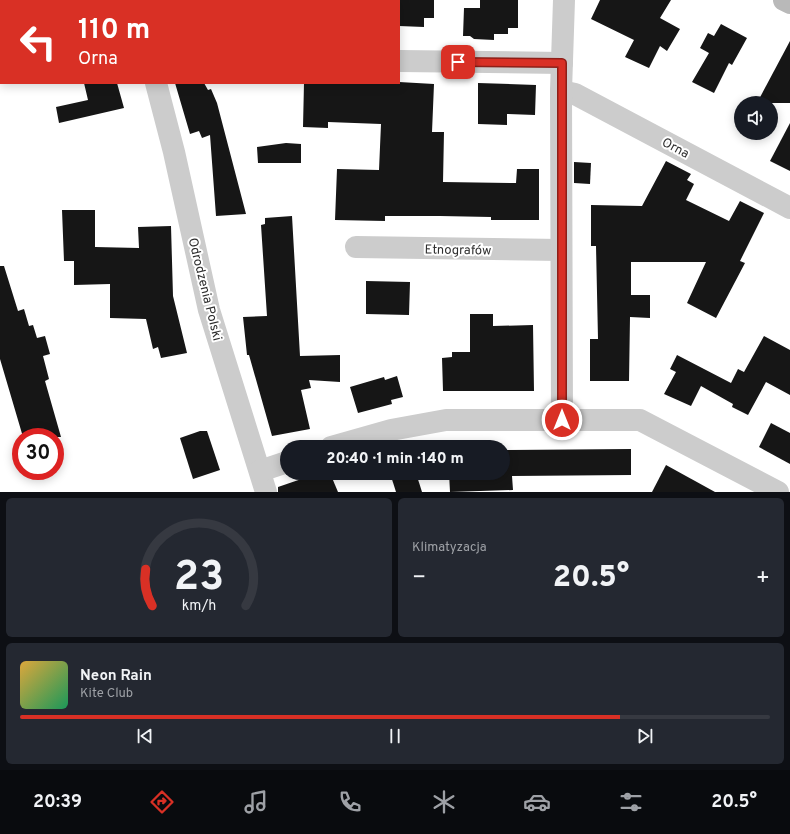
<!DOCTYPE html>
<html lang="pl">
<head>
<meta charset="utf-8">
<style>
  :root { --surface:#171b24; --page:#242831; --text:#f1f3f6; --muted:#9ea1a6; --line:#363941; --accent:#d93025 }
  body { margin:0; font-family:Overpass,sans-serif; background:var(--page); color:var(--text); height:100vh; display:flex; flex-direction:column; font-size:15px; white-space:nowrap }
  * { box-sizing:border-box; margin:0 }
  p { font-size:13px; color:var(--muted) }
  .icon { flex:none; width:22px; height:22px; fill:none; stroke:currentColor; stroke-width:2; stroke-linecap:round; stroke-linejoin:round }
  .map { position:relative; height:492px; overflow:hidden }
  .sheet { display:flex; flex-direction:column; gap:6px; padding:6px; background:#0d0f14; flex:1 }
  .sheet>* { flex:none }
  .hud { position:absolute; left:0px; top:0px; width:400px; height:84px; box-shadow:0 2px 10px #0003; background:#d93025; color:#fff; overflow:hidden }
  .controls { position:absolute; left:734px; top:96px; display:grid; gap:8px }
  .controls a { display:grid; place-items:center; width:44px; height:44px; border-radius:50%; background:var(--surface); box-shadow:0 2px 10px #0003; font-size:20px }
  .speed { position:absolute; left:12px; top:428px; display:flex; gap:8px; font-size:20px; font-weight:700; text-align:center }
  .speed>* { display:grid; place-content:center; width:52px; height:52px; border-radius:50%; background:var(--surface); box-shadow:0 2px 10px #0003; line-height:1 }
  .speed .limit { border:6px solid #d22; background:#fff; color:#111 }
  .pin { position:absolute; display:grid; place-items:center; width:34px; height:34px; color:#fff; margin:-17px; border-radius:8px; box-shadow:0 2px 6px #0006 }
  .me { position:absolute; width:44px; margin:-22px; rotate:0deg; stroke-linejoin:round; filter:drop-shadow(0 0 3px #0008) }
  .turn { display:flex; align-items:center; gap:14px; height:84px; padding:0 12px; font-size:18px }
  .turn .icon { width:52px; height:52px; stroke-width:2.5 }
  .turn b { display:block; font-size:28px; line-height:34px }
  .big { font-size:30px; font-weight:800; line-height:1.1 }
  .sheet .card { flex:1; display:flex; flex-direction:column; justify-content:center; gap:6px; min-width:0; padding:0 14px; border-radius:6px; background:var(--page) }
  .sheet .dial { align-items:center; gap:0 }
  .dial svg { height:104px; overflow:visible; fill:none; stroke:var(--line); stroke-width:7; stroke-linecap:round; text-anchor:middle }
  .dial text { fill:var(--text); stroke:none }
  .song { display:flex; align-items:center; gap:12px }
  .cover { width:48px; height:48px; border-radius:6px; background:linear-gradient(135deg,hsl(40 70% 55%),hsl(150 70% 35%)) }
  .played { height:4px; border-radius:2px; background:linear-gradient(90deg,var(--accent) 80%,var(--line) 80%) }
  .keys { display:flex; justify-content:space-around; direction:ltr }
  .heat { display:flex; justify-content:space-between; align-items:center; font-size:22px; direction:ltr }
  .sheet .tiles { flex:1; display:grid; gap:6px; grid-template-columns:1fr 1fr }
  .card:last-child { grid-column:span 2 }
  .trip { position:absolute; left:280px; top:440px; width:230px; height:40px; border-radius:20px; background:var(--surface); box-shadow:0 2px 10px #0003; font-weight:800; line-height:40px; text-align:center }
  .dock { display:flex; height:64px; justify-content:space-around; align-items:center; background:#090b0e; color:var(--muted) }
  .dock .icon { width:28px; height:28px }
  .dock .current { color:var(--accent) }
  .dock b { font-size:18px; color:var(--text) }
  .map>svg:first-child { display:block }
  .building { fill:#161616 }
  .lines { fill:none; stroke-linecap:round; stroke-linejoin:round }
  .street { stroke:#ccc; stroke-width:22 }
  .secondary { stroke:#b9b9b9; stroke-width:22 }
  .route-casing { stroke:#8d1f18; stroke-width:10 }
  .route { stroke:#d93025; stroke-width:7 }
  .labels { text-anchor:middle; stroke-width:4; stroke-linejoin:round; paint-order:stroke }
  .street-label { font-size:13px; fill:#2f2f2f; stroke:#fff }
</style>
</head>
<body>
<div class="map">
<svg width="790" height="492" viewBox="0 0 790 492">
  <rect width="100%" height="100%" fill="#fff"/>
  <!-- building -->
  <g class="building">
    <polygon points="399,0 434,0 434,18 424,18 424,27 399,26"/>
    <polygon points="480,0 518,0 518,28 508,28 508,34 494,34 494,40 474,39 470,36 463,36 464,8 480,8"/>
    <polygon points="600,0 671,0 660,18 680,29 667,51 660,46 649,68 625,57 634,40 591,19"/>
    <polygon points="721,24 747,38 732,65 729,63 714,93 692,82 709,53 700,48 708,33 714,36"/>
    <polygon points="790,41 790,103 757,103"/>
    <polygon points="399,82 434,84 432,132 444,132 443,182 516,183 517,169 539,169 539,220 491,220 491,217 440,216 385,216 385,221 335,220 337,169 379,170 381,124 328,122 328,128 303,127 304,83"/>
    <polygon points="84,83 117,83 124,108 59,123 56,107 88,100"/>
    <polygon points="175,83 204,83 208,90 211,89 217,103 246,214 216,216 210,135 202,138 199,131 190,134"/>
    <polygon points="478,83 536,85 535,115 507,114 507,125 478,124"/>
    <polygon points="790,123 790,171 770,161"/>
    <polygon points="286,143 301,144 301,163 258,163 257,147"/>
    <polygon points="666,161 691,174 687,180 694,184 686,200 729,221 740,201 764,213 740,261 745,263 716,318 687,303 706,262 631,262 631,295 650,295 650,318 630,317 629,381 590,381 590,339 598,339 596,246 591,246 591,205 642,206"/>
    <polygon points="574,162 591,163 590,184 574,183"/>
    <polygon points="62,210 95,210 95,247 139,248 138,227 171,226 173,296 187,353 161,358 158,347 153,349 146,319 110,318 110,284 74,285 74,261 64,261"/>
    <polygon points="292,216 300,356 340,355 340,382 309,380 311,388 301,390 310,429 272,436 249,355 247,355 243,317 267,316 261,225 265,224 265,218"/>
    <polygon points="0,266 4,266 18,311 24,309 29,326 33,325 37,338 45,336 50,354 43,356 49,379 45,381 61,437 23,437 0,359"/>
    <polygon points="366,281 410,282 409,315 366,314"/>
    <polygon points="470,314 493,314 493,326 533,325 534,391 443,391 442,358 452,357 452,352 470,352"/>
    <polygon points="764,336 790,350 790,395 766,382 748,415 732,407 733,404 701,386 691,406 664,394 676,372 670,369 677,355 731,383 738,369 744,372"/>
    <polygon points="397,376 403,397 391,400 392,404 358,413 350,387 384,377 385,380"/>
    <polygon points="771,423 790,433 790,464 759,447"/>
    <polygon points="200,431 207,431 220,470 193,479 180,438"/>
    <polygon points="631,449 631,475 512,476 513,490 450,492 449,473 503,473 503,450"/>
    <polygon points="666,465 715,492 652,492"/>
    <polygon points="319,473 330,473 338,492 278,492 278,487"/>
    <polygon points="390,473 416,473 422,492 396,492"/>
  </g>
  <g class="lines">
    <!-- street -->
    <g class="street">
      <polyline points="134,0 134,1"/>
      <polyline points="399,61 562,63"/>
      <polyline points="156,83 174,152 209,310 266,492"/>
      <polyline points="561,91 575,94 790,208"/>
      <polyline points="356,247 561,250"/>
      <polyline points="562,420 561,91 564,0"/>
      <polyline points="331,447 391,430 446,420 640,420 778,492"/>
      <polyline points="260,471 287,462"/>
    </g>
    <!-- secondary -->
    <polyline class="secondary" points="784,0 790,3"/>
  </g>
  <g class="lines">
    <!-- route casing -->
    <g class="route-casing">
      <polyline id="route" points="458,62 562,63 562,420"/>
    </g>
    <!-- route -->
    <use href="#route" class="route"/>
  </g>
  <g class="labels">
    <!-- street labels -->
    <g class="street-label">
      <text transform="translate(676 147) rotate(28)" y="5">Orna</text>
      <text transform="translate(458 249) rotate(1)" y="5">Etnografów</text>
      <text transform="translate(206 289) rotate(76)" y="5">Odrodzenia Polski</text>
    </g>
  </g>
</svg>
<div class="controls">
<a><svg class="icon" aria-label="sound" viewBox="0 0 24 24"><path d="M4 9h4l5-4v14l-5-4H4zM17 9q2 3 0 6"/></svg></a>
</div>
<div class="speed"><div class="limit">30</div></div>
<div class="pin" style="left:458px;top:62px;background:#d93025"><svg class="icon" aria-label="arrive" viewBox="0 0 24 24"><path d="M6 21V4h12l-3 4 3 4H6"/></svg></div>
<svg class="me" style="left:562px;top:420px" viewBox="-20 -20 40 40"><circle r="17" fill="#d93025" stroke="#fff" stroke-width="3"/><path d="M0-11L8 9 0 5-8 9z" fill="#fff"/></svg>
<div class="trip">20:40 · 1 min · 140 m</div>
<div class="hud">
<div class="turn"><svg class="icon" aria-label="left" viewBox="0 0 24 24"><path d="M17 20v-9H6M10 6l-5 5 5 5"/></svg><div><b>110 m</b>Orna</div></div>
</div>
</div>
<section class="sheet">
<div class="tiles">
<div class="card dial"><svg viewBox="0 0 100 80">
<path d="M14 69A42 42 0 1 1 86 69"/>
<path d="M14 69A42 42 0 0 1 9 41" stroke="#d93025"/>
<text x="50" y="56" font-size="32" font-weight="700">23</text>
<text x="50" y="72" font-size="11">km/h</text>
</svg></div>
<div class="card"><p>Klimatyzacja</p>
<div class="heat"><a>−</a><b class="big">20.5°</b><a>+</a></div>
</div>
<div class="card">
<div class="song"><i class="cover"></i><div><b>Neon Rain</b><p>Kite Club</p></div></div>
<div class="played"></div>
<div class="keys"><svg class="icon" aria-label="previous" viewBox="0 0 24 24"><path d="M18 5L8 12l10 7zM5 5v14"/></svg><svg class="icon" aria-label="pause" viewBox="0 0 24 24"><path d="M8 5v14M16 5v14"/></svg><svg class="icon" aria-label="next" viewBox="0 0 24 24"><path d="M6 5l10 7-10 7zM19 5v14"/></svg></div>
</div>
</div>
</section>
<nav class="dock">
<b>20:39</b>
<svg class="icon current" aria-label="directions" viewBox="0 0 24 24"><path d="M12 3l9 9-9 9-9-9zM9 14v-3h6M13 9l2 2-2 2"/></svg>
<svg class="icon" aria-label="music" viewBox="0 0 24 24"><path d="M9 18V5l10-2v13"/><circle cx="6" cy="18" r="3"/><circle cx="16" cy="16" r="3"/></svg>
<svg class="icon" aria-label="phone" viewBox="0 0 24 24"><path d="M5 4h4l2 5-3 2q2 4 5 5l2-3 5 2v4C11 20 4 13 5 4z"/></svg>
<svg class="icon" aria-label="climate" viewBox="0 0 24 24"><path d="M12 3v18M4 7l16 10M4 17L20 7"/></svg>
<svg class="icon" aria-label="car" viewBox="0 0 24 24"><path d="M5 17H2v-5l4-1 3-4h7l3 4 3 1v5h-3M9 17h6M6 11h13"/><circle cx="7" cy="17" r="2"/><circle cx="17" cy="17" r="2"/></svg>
<svg class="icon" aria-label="filters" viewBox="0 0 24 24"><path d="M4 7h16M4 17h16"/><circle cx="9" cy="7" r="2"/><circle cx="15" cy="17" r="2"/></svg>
<b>20.5°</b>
</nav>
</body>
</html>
